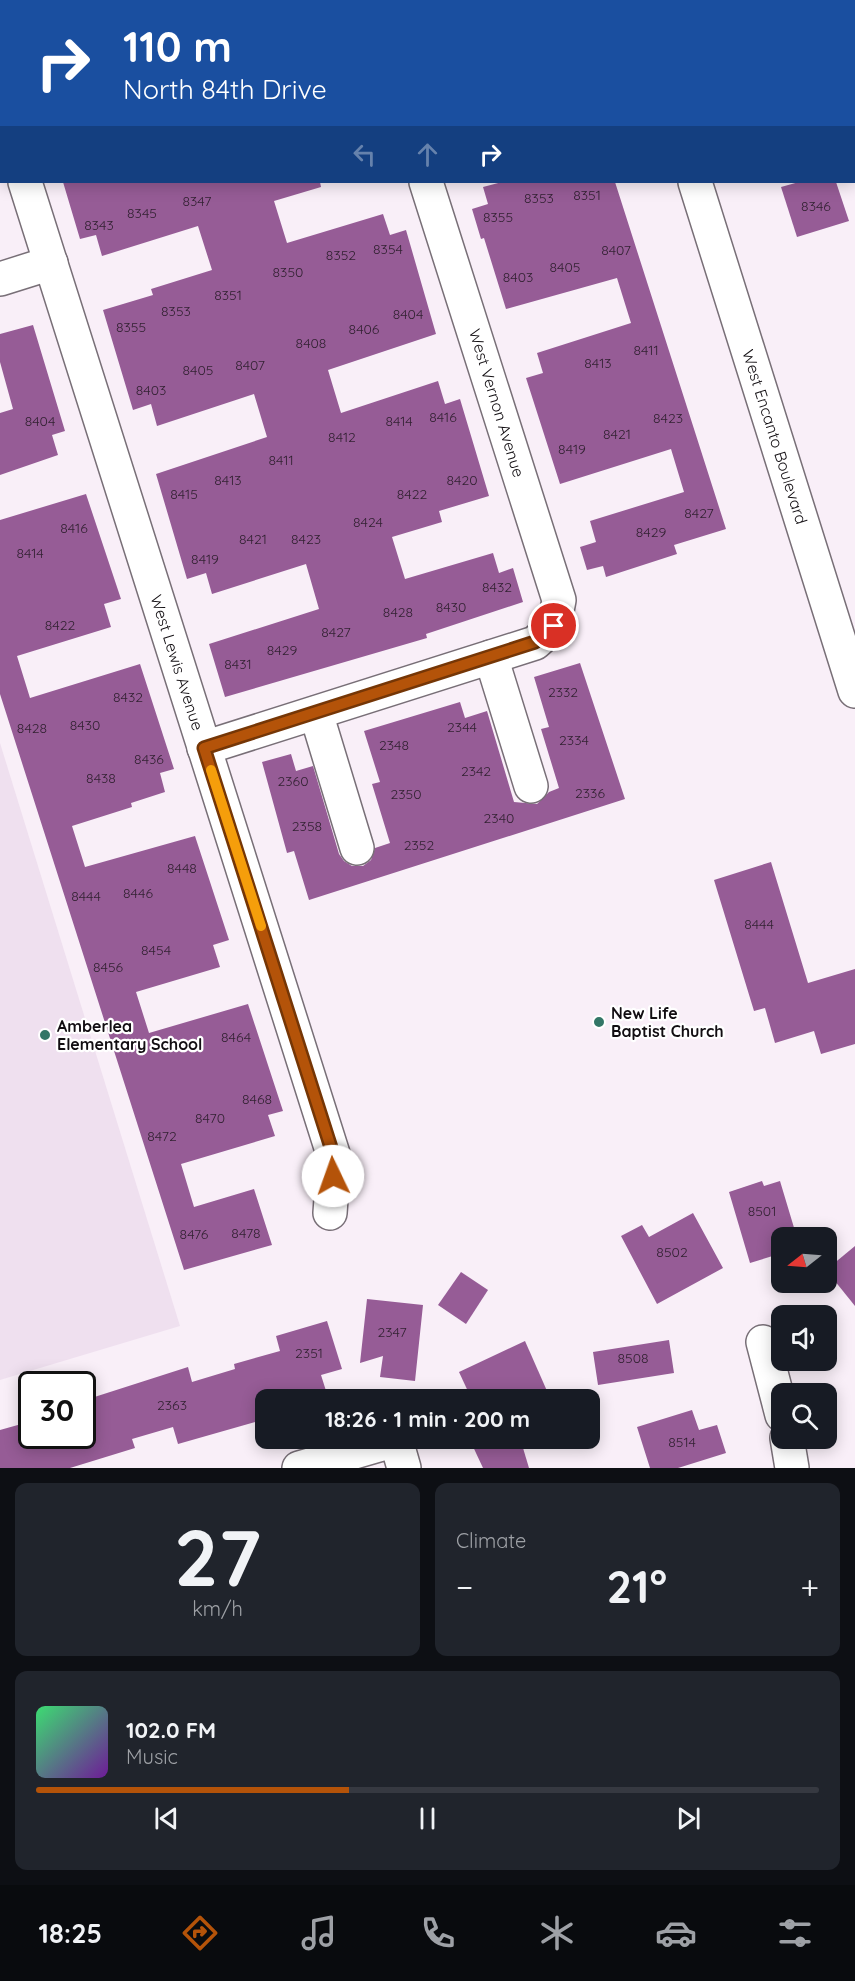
<!DOCTYPE html>
<html lang="en">
<head>
<meta charset="utf-8">
<style>
  :root { --surface:#171b24; --page:#20242c; --text:#f1f3f6; --muted:#9ea1a6; --line:#363941; --accent:#b45309 }
  body { margin:0; font-family:Quicksand,sans-serif; background:var(--page); color:var(--text); height:100vh; display:flex; flex-direction:column; font-size:22px; white-space:nowrap }
  * { box-sizing:border-box; margin:0 }
  p { font-size:20px; color:var(--muted) }
  .icon { flex:none; width:33px; height:33px; fill:none; stroke:currentColor; stroke-width:2; stroke-linecap:round; stroke-linejoin:round }
  .map { position:relative; height:1468px; overflow:hidden }
  .panel { display:flex; flex-direction:column; gap:15px; padding:15px; background:#0d0f14; flex:1 }
  .panel>* { flex:none }
  .banner { position:absolute; left:0px; top:0px; width:855px; height:183px; box-shadow:0 3px 15px #0003; background:#1a4fa0; color:#fff; overflow:hidden }
  .needle { width:39px; rotate:253deg }
  .tools { position:absolute; left:771px; top:1227px; display:grid; gap:12px }
  .tools a { display:grid; place-items:center; width:66px; height:66px; border-radius:12px; background:var(--surface); box-shadow:0 3px 15px #0003; font-size:30px }
  .speed { position:absolute; left:18px; top:1371px; display:flex; gap:12px; font-size:30px; font-weight:700; text-align:center }
  .speed>* { display:grid; place-content:center; width:78px; height:78px; border-radius:50%; background:var(--surface); box-shadow:0 3px 15px #0003; line-height:1 }
  .speed .limit { border:3px solid #111; border-radius:9px; background:#fff; color:#111 }
  .pin { position:absolute; display:grid; place-items:center; width:51px; height:51px; color:#fff; margin:-26px; border:3px solid #fff; border-radius:50%; box-shadow:0 2px 6px #0007 }
  .me { position:absolute; width:66px; margin:-33px; rotate:357deg; stroke-linejoin:round; filter:drop-shadow(0 0 4px #0008) }
  .turn { display:flex; align-items:center; gap:21px; height:126px; padding:0 24px; font-size:27px }
  .turn .icon { width:78px; height:78px; stroke-width:2.5 }
  .turn b { display:block; font-size:42px; line-height:51px }
  .lanes { display:flex; align-items:center; height:57px; padding:0 24px; background:#0003; justify-content:center; gap:30px; direction:ltr }
  .lanes .off { opacity:.35 }
  .big { font-size:45px; font-weight:800; line-height:1.1 }
  .panel .card { flex:1; display:flex; flex-direction:column; justify-content:center; gap:9px; min-width:0; padding:0 21px; border-radius:12px; background:var(--page) }
  .panel .dial { align-items:center; gap:0 }
  .dial b { font-size:78px; line-height:1 }
  .song { display:flex; align-items:center; gap:18px }
  .cover { width:72px; height:72px; border-radius:9px; background:linear-gradient(135deg,hsl(140 70% 55%),hsl(280 70% 35%)) }
  .played { height:6px; border-radius:3px; background:linear-gradient(90deg,var(--accent) 40%,var(--line) 40%) }
  .keys { display:flex; justify-content:space-around; direction:ltr }
  .heat { display:flex; justify-content:space-between; align-items:center; font-size:33px; direction:ltr }
  .panel .tiles { flex:1; display:grid; gap:15px; grid-template-columns:1fr 1fr }
  .card:last-child { grid-column:span 2 }
  .trip { position:absolute; left:255px; top:1389px; width:345px; height:60px; border-radius:12px; background:var(--surface); box-shadow:0 3px 15px #0003; font-weight:800; line-height:60px; text-align:center }
  .tabs { display:flex; height:96px; justify-content:space-around; align-items:center; background:#090b0e; color:var(--muted) }
  .tabs .icon { width:42px; height:42px }
  .tabs .active { color:var(--accent) }
  .tabs b { font-size:27px; color:var(--text) }
  .map>svg:first-child { display:block }
  .built { fill:#efe0ef }
  .green { fill:#ddaedc }
  .building { fill:#965c96 }
  .lines { fill:none; stroke-linecap:round; stroke-linejoin:round }
  .minor-casing { stroke:#786f77; stroke-width:36 }
  .minor { stroke:#fff; stroke-width:33 }
  .route-casing { stroke:#753606; stroke-width:15 }
  .route { stroke:#b45309; stroke-width:10 }
  .slow { stroke:#f59e0b; stroke-width:10 }
  .poi-dot { fill:#337667; stroke:#fff; stroke-width:2 }
  .labels { text-anchor:middle; stroke-width:4.5; stroke-linejoin:round; paint-order:stroke }
  .number-label { font-size:14px; fill:#323 }
  .street-label { font-size:16px; fill:#120e12; stroke:#fff }
  .poi-label { font-size:16px; font-weight:bold; fill:#120e12; stroke:#fff; text-anchor:start }
</style>
</head>
<body>
<div class="map">
<svg width="855" height="1468" viewBox="0 0 855 1468">
  <rect width="100%" height="100%" fill="#f9eff8"/>
  <!-- built -->
  <polygon class="built" points="0,743 180,1326 0,1380"/>
  <!-- green -->
  <polygon class="green" points="168,0 347,0 348,1 168,2"/>
  <!-- building -->
  <g class="building">
    <polygon points="63,182 320,182 321,187 274,201 287,243 383,214 390,235 406,230 436,334 328,370 341,413 438,381 445,404 460,399 489,496 439,511 442,522 392,537 405,579 493,553 499,573 513,568 523,602 426,634 427,638 225,697 209,644 319,609 306,564 212,594 206,573 187,579 156,474 267,437 254,394 157,426 151,404 133,410 103,310 153,295 151,289 212,270 198,226 102,256 96,235 80,239"/>
    <polygon points="502,182 615,182 726,529 674,545 677,554 606,577 603,566 587,570 580,547 596,542 590,521 684,492 671,449 560,484 526,378 543,373 537,353 631,323 617,278 506,309 484,238 481,239 472,209 488,204 483,187"/>
    <polygon points="799,182 836,182 849,221 797,237 781,187"/>
    <polygon points="33,325 65,431 52,435 58,455 0,475 0,413 13,409 0,362 0,334"/>
    <polygon points="86,494 121,599 104,604 111,627 17,656 30,698 140,664 174,769 160,773 165,792 131,803 132,807 72,826 85,867 195,836 229,940 213,945 220,967 136,992 149,1033 248,1004 283,1111 268,1115 275,1136 181,1164 194,1207 254,1189 272,1245 184,1270 0,694 0,520"/>
    <polygon points="580,663 625,799 309,900 294,851 287,853 262,762 291,754 296,771 313,766 339,854 344,861 352,866 363,866 371,860 375,848 390,843 372,784 380,782 364,731 460,702 465,718 487,711 514,802 537,804 549,792 559,788 541,729 549,727 534,677"/>
    <polygon points="771,862 808,983 855,969 855,1044 821,1054 814,1031 775,1043 765,1008 754,1011 714,880"/>
    <polygon points="762,1181 764,1186 780,1181 795,1231 774,1237 779,1254 750,1263 729,1192"/>
    <polygon points="693,1213 723,1268 657,1304 621,1236 642,1225 649,1237"/>
    <polygon points="855,1246 855,1306 826,1270"/>
    <polygon points="461,1272 488,1290 466,1324 438,1305"/>
    <polygon points="367,1299 423,1305 415,1381 380,1377 383,1356 360,1363"/>
    <polygon points="327,1321 342,1369 321,1375 327,1394 309,1400 266,1400 266,1419 178,1444 173,1427 132,1439 135,1448 70,1468 0,1468 0,1430 32,1421 32,1436 82,1436 82,1401 188,1367 192,1382 235,1369 234,1364 280,1351 276,1336"/>
    <polygon points="669,1340 674,1373 598,1385 593,1352"/>
    <polygon points="525,1341 551,1400 472,1400 459,1372"/>
    <polygon points="692,1410 699,1430 717,1425 726,1453 678,1468 650,1468 637,1427"/>
    <polygon points="469,1438 520,1438 529,1468 483,1468"/>
  </g>
  <g class="lines">
    <!-- minor casing -->
    <g class="minor-casing">
      <g id="minor">
        <polyline points="367,0 368,2"/>
        <polyline points="491,0 491,2"/>
        <polyline points="639,0 639,2"/>
        <polyline points="416,2 420,0"/>
        <polyline points="526,2 531,0"/>
        <polyline points="854,9 855,13"/>
        <polyline points="0,103 2,108"/>
        <path id="s1" d="M 25,182 L 334,1157 L 330,1213"/>
        <path id="s2" d="M 695,182 L 855,691"/>
        <polyline points="0,279 51,263"/>
        <polyline points="491,657 531,786"/>
        <polyline points="316,713 357,848"/>
        <polyline points="204,748 535,643 554,626 559,600 426,182"/>
        <polyline points="763,1342 782,1415"/>
        <polyline points="787,1438 792,1468"/>
        <polyline points="299,1468 396,1440 404,1468"/>
      </g>
    </g>
    <!-- minor -->
    <use href="#minor" class="minor"/>
  </g>
  <g class="lines">
    <!-- route casing -->
    <g class="route-casing">
      <polyline id="route" points="333,1176 334,1157 204,748 535,642 554,626"/>
    </g>
    <!-- route -->
    <use href="#route" class="route"/>
    <!-- slow -->
    <polyline class="slow" points="211,770 261,926"/>
  </g>
  <!-- markers -->
  <g class="poi-dot">
    <circle cx="599" cy="1022" r="6"/>
    <circle cx="45" cy="1035" r="6"/>
  </g>
  <g class="labels">
    <!-- number labels -->
    <g class="number-label">
      <text x="587" y="200">8351</text>
      <text x="539" y="203">8353</text>
      <text x="197" y="206">8347</text>
      <text x="816" y="211">8346</text>
      <text x="142" y="218">8345</text>
      <text x="498" y="222">8355</text>
      <text x="99" y="230">8343</text>
      <text x="388" y="254">8354</text>
      <text x="616" y="255">8407</text>
      <text x="341" y="260">8352</text>
      <text x="565" y="272">8405</text>
      <text x="288" y="277">8350</text>
      <text x="518" y="282">8403</text>
      <text x="228" y="300">8351</text>
      <text x="176" y="316">8353</text>
      <text x="408" y="319">8404</text>
      <text x="131" y="332">8355</text>
      <text x="364" y="334">8406</text>
      <text x="311" y="348">8408</text>
      <text x="646" y="355">8411</text>
      <text x="598" y="368">8413</text>
      <text x="250" y="370">8407</text>
      <text x="198" y="375">8405</text>
      <text x="151" y="395">8403</text>
      <text x="443" y="422">8416</text>
      <text x="668" y="423">8423</text>
      <text x="40" y="426">8404</text>
      <text x="399" y="426">8414</text>
      <text x="617" y="439">8421</text>
      <text x="342" y="442">8412</text>
      <text x="572" y="454">8419</text>
      <text x="281" y="465">8411</text>
      <text x="228" y="485">8413</text>
      <text x="462" y="485">8420</text>
      <text x="184" y="499">8415</text>
      <text x="412" y="499">8422</text>
      <text x="699" y="518">8427</text>
      <text x="368" y="527">8424</text>
      <text x="74" y="533">8416</text>
      <text x="651" y="537">8429</text>
      <text x="253" y="544">8421</text>
      <text x="306" y="544">8423</text>
      <text x="30" y="558">8414</text>
      <text x="205" y="564">8419</text>
      <text x="497" y="592">8432</text>
      <text x="451" y="612">8430</text>
      <text x="398" y="617">8428</text>
      <text x="60" y="630">8422</text>
      <text x="336" y="637">8427</text>
      <text x="282" y="655">8429</text>
      <text x="238" y="669">8431</text>
      <text x="563" y="697">2332</text>
      <text x="128" y="702">8432</text>
      <text x="85" y="730">8430</text>
      <text x="462" y="732">2344</text>
      <text x="32" y="733">8428</text>
      <text x="574" y="745">2334</text>
      <text x="394" y="750">2348</text>
      <text x="149" y="764">8436</text>
      <text x="476" y="776">2342</text>
      <text x="101" y="783">8438</text>
      <text x="293" y="786">2360</text>
      <text x="590" y="798">2336</text>
      <text x="406" y="799">2350</text>
      <text x="499" y="823">2340</text>
      <text x="307" y="831">2358</text>
      <text x="419" y="850">2352</text>
      <text x="182" y="873">8448</text>
      <text x="138" y="898">8446</text>
      <text x="86" y="901">8444</text>
      <text x="759" y="929">8444</text>
      <text x="156" y="955">8454</text>
      <text x="108" y="972">8456</text>
      <text x="236" y="1042">8464</text>
      <text x="257" y="1104">8468</text>
      <text x="210" y="1123">8470</text>
      <text x="162" y="1141">8472</text>
      <text x="762" y="1216">8501</text>
      <text x="246" y="1238">8478</text>
      <text x="194" y="1239">8476</text>
      <text x="672" y="1257">8502</text>
      <text x="392" y="1337">2347</text>
      <text x="309" y="1358">2351</text>
      <text x="633" y="1363">8508</text>
      <text x="172" y="1410">2363</text>
      <text x="682" y="1447">8514</text>
    </g>
    <!-- street labels -->
    <g class="street-label">
      <text transform="translate(497 403) rotate(73)" y="6">West Vernon Avenue</text>
      <text dy="6" stroke="none"><textPath href="#s2" startOffset="267">West Encanto Boulevard</textPath></text>
      <text dy="6" stroke="none"><textPath href="#s1" startOffset="504">West Lewis Avenue</textPath></text>
    </g>
    <!-- poi labels -->
    <g class="poi-label">
      <text x="611" y="1019">New Life<tspan x="611" dy="18">Baptist Church</tspan></text>
      <text x="57" y="1032">Amberlea<tspan x="57" dy="18">Elementary School</tspan></text>
    </g>
  </g>
</svg>
<div class="tools">
<a><svg class="needle" viewBox="-14 -14 28 28"><path d="M0-13l5 13h-10z" fill="#e53935"/><path d="M0 13l5-13h-10z" fill="#9ea1a6"/></svg></a>
<a><svg class="icon" aria-label="sound" viewBox="0 0 24 24"><path d="M4 9h4l5-4v14l-5-4H4zM17 9q2 3 0 6"/></svg></a>
<a><svg class="icon" aria-label="search" viewBox="0 0 24 24"><circle cx="10" cy="10" r="6"/><path d="M15 15l6 6"/></svg></a>
</div>
<div class="speed"><div class="limit">30</div></div>
<div class="pin" style="left:554px;top:626px;background:#d93025"><svg class="icon" aria-label="arrive" viewBox="0 0 24 24"><path d="M6 21V4h12l-3 4 3 4H6"/></svg></div>
<svg class="me" style="left:333px;top:1176px" viewBox="-20 -20 40 40"><circle r="19" fill="#fff"/><path d="M0-13L10 11 0 6-10 11z" fill="#b45309"/></svg>
<div class="trip">18:26 · 1 min · 200 m</div>
<div class="banner">
<div class="turn"><svg class="icon" aria-label="right" viewBox="0 0 24 24"><path d="M7 20v-9h11M14 6l5 5-5 5"/></svg><div><b>110 m</b>North 84th Drive</div></div>
<div class="lanes"><svg class="icon off" aria-label="left" viewBox="0 0 24 24"><path d="M17 20v-9H6M10 6l-5 5 5 5"/></svg><svg class="icon off" aria-label="ahead" viewBox="0 0 24 24"><path d="M12 20V5M6 11l6-6 6 6"/></svg><svg class="icon" aria-label="right" viewBox="0 0 24 24"><path d="M7 20v-9h11M14 6l5 5-5 5"/></svg></div>
</div>
</div>
<section class="panel">
<div class="tiles">
<div class="card dial"><b>27</b><p>km/h</p></div>
<div class="card"><p>Climate</p>
<div class="heat"><a>−</a><b class="big">21°</b><a>+</a></div>
</div>
<div class="card">
<div class="song"><i class="cover"></i><div><b>102.0 FM</b><p>Music</p></div></div>
<div class="played"></div>
<div class="keys"><svg class="icon" aria-label="previous" viewBox="0 0 24 24"><path d="M18 5L8 12l10 7zM5 5v14"/></svg><svg class="icon" aria-label="pause" viewBox="0 0 24 24"><path d="M8 5v14M16 5v14"/></svg><svg class="icon" aria-label="next" viewBox="0 0 24 24"><path d="M6 5l10 7-10 7zM19 5v14"/></svg></div>
</div>
</div>
</section>
<nav class="tabs">
<b>18:25</b>
<svg class="icon active" aria-label="directions" viewBox="0 0 24 24"><path d="M12 3l9 9-9 9-9-9zM9 14v-3h6M13 9l2 2-2 2"/></svg>
<svg class="icon" aria-label="music" viewBox="0 0 24 24"><path d="M9 18V5l10-2v13"/><circle cx="6" cy="18" r="3"/><circle cx="16" cy="16" r="3"/></svg>
<svg class="icon" aria-label="phone" viewBox="0 0 24 24"><path d="M5 4h4l2 5-3 2q2 4 5 5l2-3 5 2v4C11 20 4 13 5 4z"/></svg>
<svg class="icon" aria-label="climate" viewBox="0 0 24 24"><path d="M12 3v18M4 7l16 10M4 17L20 7"/></svg>
<svg class="icon" aria-label="car" viewBox="0 0 24 24"><path d="M5 17H2v-5l4-1 3-4h7l3 4 3 1v5h-3M9 17h6M6 11h13"/><circle cx="7" cy="17" r="2"/><circle cx="17" cy="17" r="2"/></svg>
<svg class="icon" aria-label="filters" viewBox="0 0 24 24"><path d="M4 7h16M4 17h16"/><circle cx="9" cy="7" r="2"/><circle cx="15" cy="17" r="2"/></svg>
</nav>
</body>
</html>
